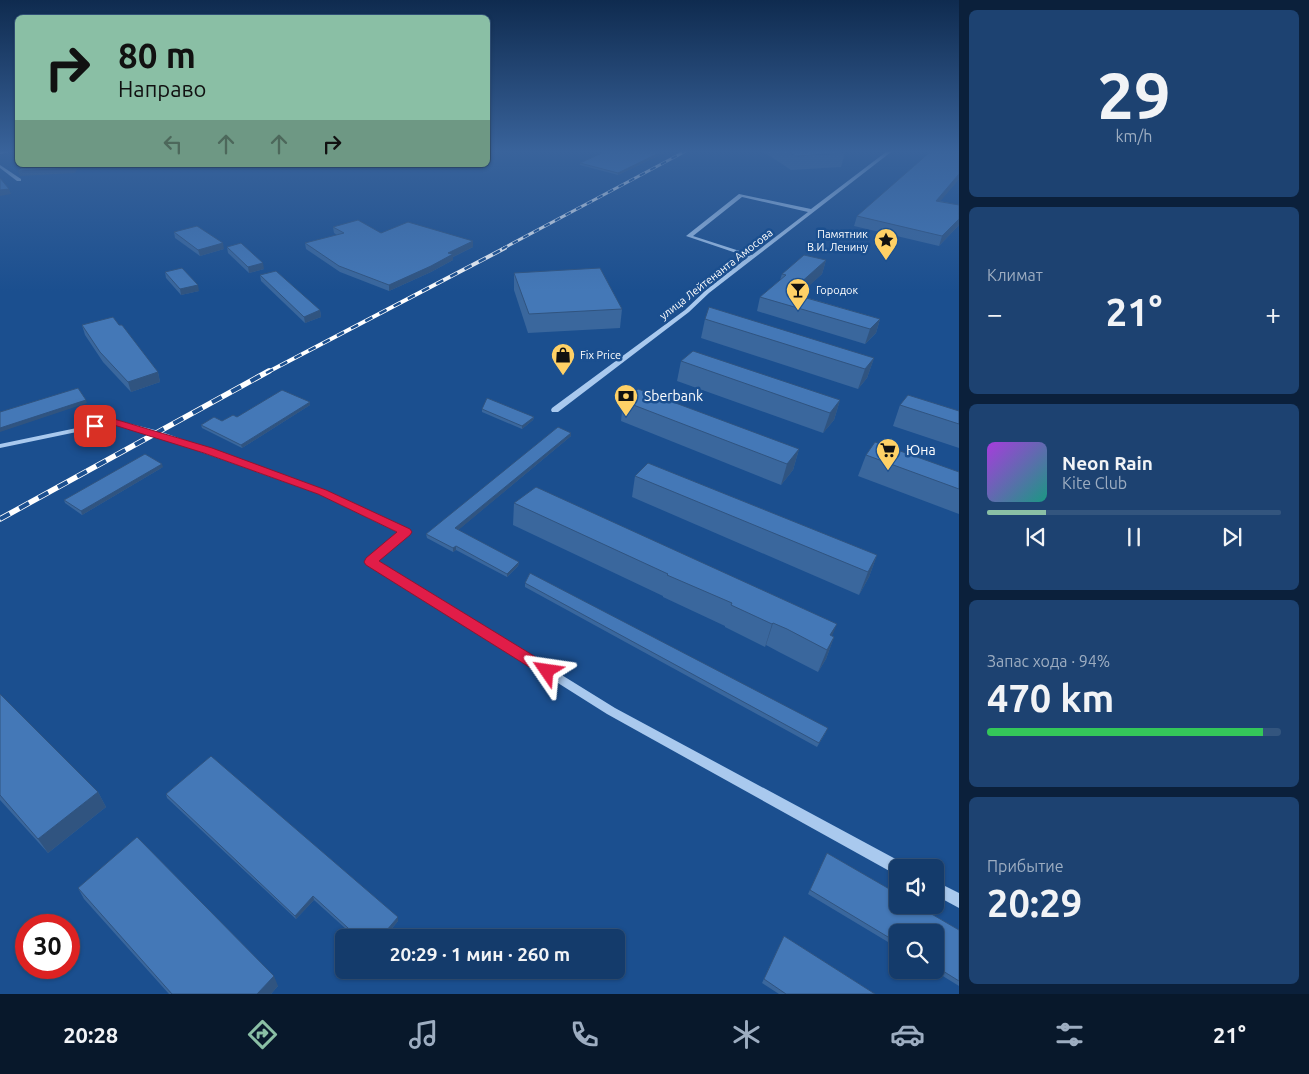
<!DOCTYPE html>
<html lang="ru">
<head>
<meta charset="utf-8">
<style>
  :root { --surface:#143b6b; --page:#1d4271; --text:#f1f3f6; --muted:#9dadc1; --line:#33557e; --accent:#8abfa5 }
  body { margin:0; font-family:Ubuntu,sans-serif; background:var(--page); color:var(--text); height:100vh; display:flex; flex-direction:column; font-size:19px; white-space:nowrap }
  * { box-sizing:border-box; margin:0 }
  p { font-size:16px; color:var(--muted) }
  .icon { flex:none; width:28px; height:28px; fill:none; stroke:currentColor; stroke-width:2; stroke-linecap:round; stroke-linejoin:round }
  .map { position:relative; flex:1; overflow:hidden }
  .sheet { display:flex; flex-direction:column; gap:10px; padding:10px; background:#0b203b; width:350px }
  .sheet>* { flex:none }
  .hud { position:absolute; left:15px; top:15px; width:475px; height:152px; border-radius:8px; box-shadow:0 1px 4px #0004,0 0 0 1px var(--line); background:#8abfa5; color:#111; overflow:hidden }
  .fabs { position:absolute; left:889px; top:859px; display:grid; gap:10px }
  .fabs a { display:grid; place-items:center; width:55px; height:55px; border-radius:8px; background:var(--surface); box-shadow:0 1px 4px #0004,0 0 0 1px var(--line); font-size:25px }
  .speed { position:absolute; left:15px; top:914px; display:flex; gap:10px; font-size:25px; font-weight:700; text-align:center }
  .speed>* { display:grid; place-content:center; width:65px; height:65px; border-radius:50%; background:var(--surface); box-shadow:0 1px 4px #0004,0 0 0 1px var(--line); line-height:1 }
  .speed .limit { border:8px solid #d22; background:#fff; color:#111 }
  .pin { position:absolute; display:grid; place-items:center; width:42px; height:42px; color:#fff; margin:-21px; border-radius:10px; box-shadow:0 2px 8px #0006 }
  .me { position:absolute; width:55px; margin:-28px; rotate:302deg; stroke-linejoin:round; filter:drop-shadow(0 0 4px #0008) }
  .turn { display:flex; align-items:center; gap:18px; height:105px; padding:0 20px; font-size:22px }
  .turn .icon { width:65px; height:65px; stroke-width:2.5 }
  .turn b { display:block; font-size:35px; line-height:42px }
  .lanes { display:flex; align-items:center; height:48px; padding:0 20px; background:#0003; justify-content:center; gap:25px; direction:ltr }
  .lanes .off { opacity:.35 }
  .big { font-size:38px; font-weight:700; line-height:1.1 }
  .sheet .tile { flex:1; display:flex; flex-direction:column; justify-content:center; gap:8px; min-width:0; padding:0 18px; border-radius:8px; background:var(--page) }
  .sheet .dial { align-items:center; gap:0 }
  .dial b { font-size:65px; line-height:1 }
  .song { display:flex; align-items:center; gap:15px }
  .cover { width:60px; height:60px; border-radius:8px; background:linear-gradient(135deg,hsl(280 70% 55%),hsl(170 70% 35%)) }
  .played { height:5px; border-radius:2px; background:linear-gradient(90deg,var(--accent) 20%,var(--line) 20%) }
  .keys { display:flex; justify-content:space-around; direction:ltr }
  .heat { display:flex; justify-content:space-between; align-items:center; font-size:28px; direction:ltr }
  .charge { height:8px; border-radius:4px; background:linear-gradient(90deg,#34c759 94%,var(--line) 0) }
  .trip { position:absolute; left:335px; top:929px; width:290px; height:50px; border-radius:8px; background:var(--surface); box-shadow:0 1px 4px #0004,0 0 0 1px var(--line); font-weight:700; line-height:50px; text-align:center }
  .tabs { display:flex; height:80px; justify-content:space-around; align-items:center; background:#08182b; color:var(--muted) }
  .tabs .icon { width:35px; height:35px }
  .tabs .on { color:var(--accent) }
  .tabs b { font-size:22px; color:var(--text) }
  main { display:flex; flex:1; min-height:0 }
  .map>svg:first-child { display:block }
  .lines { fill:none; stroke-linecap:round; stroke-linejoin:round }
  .minor { fill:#a9c9ee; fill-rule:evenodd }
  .rail-far2-casing { stroke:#fff; stroke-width:3 }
  .rail-far1-casing { stroke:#fff; stroke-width:4 }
  .rail-casing { stroke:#fff; stroke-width:5.5 }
  .rail-far2 { stroke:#1b4f8f; stroke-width:2; stroke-dasharray:6; stroke-linecap:butt }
  .rail-far1 { stroke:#1b4f8f; stroke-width:2.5; stroke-dasharray:8; stroke-linecap:butt }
  .rail { stroke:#1b4f8f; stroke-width:4; stroke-dasharray:11; stroke-linecap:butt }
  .wall { fill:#3a679d }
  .shaded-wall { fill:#305480 }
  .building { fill:#4478b7; stroke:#305480 }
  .route { fill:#e11d48; stroke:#92132f }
  .labels { text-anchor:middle; stroke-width:5; stroke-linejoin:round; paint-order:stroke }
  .far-poi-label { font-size:11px; fill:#fff; stroke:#1b4f8f; text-anchor:start }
  .far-street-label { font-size:11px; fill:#fff; stroke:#1b4f8f }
  .poi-label { font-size:14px; fill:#fff; stroke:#1b4f8f; text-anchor:start }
</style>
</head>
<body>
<main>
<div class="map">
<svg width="959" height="994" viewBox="0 0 959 994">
  <rect width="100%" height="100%" fill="#1b4f8f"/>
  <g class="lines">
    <!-- minor -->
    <g class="minor">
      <polygon points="0,152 9,152 0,154"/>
      <path d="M 886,152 L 891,152 L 709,293 L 689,312 L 558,412 L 552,412 L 551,410 L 552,408 L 685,310 L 705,291 L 748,257 L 686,236 L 739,194 L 811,209 ZM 742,197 L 808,212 L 752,255 L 693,236 Z"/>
      <polygon points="0,165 21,179 21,181 17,181 0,168"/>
      <polygon points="115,420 159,431 325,490 409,530 411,532 409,534 378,561 615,708 903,863 905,868 898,868 898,874 893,873 607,714 368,563 366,561 368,559 399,533 319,494 153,435 115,424 0,448 0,444"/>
      <polygon points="935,881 959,893 959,908 935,895"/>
    </g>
    <!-- rail-far2 casing -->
    <g class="rail-far2-casing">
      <polyline id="rail-far2" points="502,249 684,152"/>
    </g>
    <!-- rail-far1 casing -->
    <g class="rail-far1-casing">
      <polyline id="rail-far1" points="266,373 505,248"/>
    </g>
    <!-- rail casing -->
    <g class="rail-casing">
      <polyline id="rail" points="0,519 269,371"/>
    </g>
    <!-- rail-far2 -->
    <use href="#rail-far2" class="rail-far2"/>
    <!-- rail-far1 -->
    <use href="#rail-far1" class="rail-far1"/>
    <!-- rail -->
    <use href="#rail" class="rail"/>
  </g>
  <!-- wall -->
  <g class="wall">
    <polygon points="604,152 666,152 618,175 580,165 580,163"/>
    <polygon points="764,152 844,152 845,153 841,167 791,170"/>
    <polygon points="959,152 959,179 940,201 959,205 959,225 939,246 854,226 857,216"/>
    <polygon points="333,227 381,233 473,247 453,257 453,260 431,272 389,291 340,272 306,249 305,243 337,235 334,233"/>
    <polygon points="174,232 224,249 200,256 175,238"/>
    <polygon points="227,247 264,269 249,273 228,253"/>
    <polygon points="826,260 822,274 798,295 880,319 876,333 865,344 757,311 760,297 780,280 782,274"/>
    <polygon points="165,272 199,291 181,295 166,278"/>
    <polygon points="514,273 622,309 620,328 528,333 514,290"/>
    <polygon points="260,275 320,310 321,317 305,323 261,281"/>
    <polygon points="705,319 874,358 867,378 858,389 701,338"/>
    <polygon points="82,325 119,325 158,372 160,382 131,392 103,362 85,335"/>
    <polygon points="681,361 840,400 834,420 823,433 677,381"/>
    <polygon points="623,401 799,449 793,470 781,485 621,421"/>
    <polygon points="310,402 310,405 242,448 202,428 201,425 222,421 237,417"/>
    <polygon points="900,405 959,411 959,448 893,426"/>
    <polygon points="482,409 534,417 533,420 522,429 482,412"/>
    <polygon points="571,433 571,436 458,530 519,562 518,566 507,577 456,550 453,552 427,538 426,534"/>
    <polygon points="866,455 959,472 959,514 858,476"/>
    <polygon points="163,467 82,515 65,503 64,500"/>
    <polygon points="635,476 877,555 869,577 859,595 632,497"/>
    <polygon points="514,503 834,637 826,659 818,672 779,652 766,645 765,647 725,627 725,626 663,597 663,596 513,525"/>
    <polygon points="525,583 826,732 817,747 525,587"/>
    <polygon points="0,694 98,792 106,807 48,853 0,800"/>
    <polygon points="166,794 398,921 384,938 356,938 314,900 296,919 167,798"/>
    <polygon points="827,853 959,930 959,986 933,970 935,970 935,932 898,932 898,948 808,894"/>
    <polygon points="78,888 278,986 271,994 169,994 84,899"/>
    <polygon points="784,936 875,994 779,994 762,983"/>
  </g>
  <!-- shaded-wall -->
  <g class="shaded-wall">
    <polygon points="661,152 666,152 618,175 618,173"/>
    <polygon points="74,165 79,165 75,173 20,176 18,171"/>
    <polygon points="959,174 959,179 933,210 936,201"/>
    <polygon points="9,189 11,194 0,196 0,190"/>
    <polygon points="959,219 959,225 939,246 942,236"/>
    <polygon points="473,241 473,247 453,257 453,260 431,272 389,291 389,285 448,253"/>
    <polygon points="223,243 224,249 200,256 198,250"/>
    <polygon points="826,260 822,274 788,305 789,293"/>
    <polygon points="263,263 264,269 249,273 248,267"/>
    <polygon points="198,285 199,291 181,295 180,289"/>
    <polygon points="320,310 321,317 305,323 304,317"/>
    <polygon points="880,319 876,333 865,344 870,329"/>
    <polygon points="874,358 867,378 858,389 865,369"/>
    <polygon points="158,372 160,382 131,392 128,382"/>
    <polygon points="86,400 87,403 0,432 0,428"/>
    <polygon points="840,400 834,420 823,433 830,413"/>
    <polygon points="310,402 310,405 242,448 241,445"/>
    <polygon points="534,417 533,420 522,429 522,426"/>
    <polygon points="571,433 571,436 456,532 455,528"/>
    <polygon points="799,449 793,470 781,485 787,464"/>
    <polygon points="162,464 163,467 82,515 81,511"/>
    <polygon points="456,546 456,550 453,552 453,548"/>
    <polygon points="877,555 869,577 859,595 868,572"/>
    <polygon points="519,562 518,566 507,577 507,574"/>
    <polygon points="773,623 766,645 765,647 772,624"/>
    <polygon points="837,624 828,646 830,635"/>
    <polygon points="834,637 826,659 818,672 827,650"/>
    <polygon points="98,792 106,807 48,853 38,839"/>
    <polygon points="313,896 314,900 296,919 295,916"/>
    <polygon points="398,917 398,921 384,938 380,938"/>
    <polygon points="274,976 278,986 271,994 257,994"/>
  </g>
  <!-- building -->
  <g class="building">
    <polygon points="604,152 661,152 618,173 580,163"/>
    <polygon points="789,152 844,152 845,153 795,156"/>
    <polygon points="930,152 959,152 959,174 936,201 959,205 959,219 942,236 857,216"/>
    <polygon points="24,165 74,165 73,168 18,171"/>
    <polygon points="0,178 9,189 0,190"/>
    <polygon points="358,220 381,233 408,222 473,241 448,253 453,254 431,266 389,285 339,266 305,243 344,233 333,227"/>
    <polygon points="197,226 223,243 198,250 174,232"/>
    <polygon points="241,243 263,263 248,267 227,247"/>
    <polygon points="804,255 826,260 789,293 880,319 870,329 760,297 786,275 782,274"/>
    <polygon points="182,268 198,285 180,289 165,272"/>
    <polygon points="600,268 622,309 529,314 514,273"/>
    <polygon points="276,271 320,310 304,317 260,275"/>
    <polygon points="709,307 874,358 865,369 705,319"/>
    <polygon points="113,317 119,325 122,325 158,372 128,382 100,352 82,325"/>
    <polygon points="693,351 840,400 830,413 681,361"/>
    <polygon points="78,388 86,400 0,428 0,412"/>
    <polygon points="638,389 799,449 787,464 623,401"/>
    <polygon points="282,390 310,402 241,445 201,425 214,417 222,421 233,415 237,417"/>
    <polygon points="908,395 959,411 959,424 900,405"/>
    <polygon points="487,398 534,417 522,426 482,409"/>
    <polygon points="558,427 571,433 455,528 519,562 507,574 456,546 453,548 426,534"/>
    <polygon points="875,442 959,472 959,489 866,455"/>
    <polygon points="145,454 162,464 81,511 64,500"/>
    <polygon points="648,463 877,555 868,572 635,476"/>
    <polygon points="536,487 837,624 830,635 834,637 827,650 787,629 773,623 772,624 731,605 732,603 667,575 668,574 514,503"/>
    <polygon points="530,573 828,728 819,743 525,583"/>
    <polygon points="0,694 98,792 38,839 0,795"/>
    <polygon points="211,756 398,917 380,938 359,938 313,896 295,916 166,794"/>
    <polygon points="137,837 274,976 257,994 172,994 78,888"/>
    <polygon points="827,853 898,894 898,905 916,905 959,930 959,981 935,966 935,932 898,932 898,943 810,890"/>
    <polygon points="784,936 875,994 786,994 764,979"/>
  </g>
  <!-- sky -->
  <linearGradient id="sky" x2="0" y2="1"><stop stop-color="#0f2b4f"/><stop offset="0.52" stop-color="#39639b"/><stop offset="1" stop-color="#39639b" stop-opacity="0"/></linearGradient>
  <rect width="959" height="291" fill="url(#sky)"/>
  <!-- route -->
  <polygon class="route" points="114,419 212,448 326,490 410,529 412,532 410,535 379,561 552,667 554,671 552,675 542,675 366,565 364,562 366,558 397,532 318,494 204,453 114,425 95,429 90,426"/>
  <!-- icons -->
  <defs>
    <g id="sight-pin" transform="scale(1.25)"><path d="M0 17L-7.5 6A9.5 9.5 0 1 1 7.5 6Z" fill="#ffd166" stroke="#1b4f8f"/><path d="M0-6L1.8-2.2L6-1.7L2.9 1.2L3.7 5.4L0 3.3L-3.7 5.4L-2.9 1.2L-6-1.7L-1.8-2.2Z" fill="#111"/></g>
    <g id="bar-pin" transform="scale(1.25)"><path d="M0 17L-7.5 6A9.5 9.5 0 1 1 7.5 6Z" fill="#ffd166" stroke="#1b4f8f"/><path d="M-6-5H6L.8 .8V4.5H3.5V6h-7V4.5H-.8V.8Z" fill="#111"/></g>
    <g id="shop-pin" transform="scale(1.25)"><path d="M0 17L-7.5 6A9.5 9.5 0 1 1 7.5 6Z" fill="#ffd166" stroke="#1b4f8f"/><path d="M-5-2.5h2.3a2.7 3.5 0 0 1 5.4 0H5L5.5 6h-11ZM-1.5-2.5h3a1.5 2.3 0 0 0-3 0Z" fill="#111"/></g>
    <g id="bank-pin" transform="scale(1.25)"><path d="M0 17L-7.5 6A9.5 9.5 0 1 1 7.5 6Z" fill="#ffd166" stroke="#1b4f8f"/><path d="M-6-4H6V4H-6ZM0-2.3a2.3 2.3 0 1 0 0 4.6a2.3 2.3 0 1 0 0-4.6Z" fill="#111"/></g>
    <g id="supermarket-pin" transform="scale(1.25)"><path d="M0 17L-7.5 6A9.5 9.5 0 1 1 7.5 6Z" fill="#ffd166" stroke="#1b4f8f"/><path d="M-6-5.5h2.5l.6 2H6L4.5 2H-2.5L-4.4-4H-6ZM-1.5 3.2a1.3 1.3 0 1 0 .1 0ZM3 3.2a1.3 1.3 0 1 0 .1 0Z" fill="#111"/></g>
  </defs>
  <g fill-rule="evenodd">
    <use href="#sight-pin" x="886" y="240"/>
    <use href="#bar-pin" x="798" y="290"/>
    <use href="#shop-pin" x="563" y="355"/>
    <use href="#bank-pin" x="626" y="396"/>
    <use href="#supermarket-pin" x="888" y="450"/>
  </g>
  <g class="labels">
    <!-- far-poi labels -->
    <g class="far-poi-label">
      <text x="868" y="238" text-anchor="end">Памятник<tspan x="868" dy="13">В.И. Ленину</tspan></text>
      <text x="816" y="294">Городок</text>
      <text x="580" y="359">Fix Price</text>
    </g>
    <!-- far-street labels -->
    <g class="far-street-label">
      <text transform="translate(716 274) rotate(-38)" y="4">улица Лейтенанта Амосова</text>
    </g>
    <!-- poi labels -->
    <g class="poi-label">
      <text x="644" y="401">Sberbank</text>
      <text x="906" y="455">Юна</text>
    </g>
  </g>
</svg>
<div class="fabs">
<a><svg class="icon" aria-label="sound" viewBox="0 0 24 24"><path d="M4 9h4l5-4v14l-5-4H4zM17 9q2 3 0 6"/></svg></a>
<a><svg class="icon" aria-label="search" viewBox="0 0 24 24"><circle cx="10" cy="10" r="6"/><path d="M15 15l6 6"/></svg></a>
</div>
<div class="speed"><div class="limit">30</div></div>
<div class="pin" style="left:95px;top:426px;background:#d93025"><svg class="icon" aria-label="arrive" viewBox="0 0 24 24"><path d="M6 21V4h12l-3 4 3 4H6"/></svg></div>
<svg class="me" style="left:547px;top:671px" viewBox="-20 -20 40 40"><path d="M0-17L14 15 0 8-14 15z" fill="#e11d48" stroke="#fff" stroke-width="4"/></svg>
<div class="trip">20:29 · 1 мин · 260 m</div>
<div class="hud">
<div class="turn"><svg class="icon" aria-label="right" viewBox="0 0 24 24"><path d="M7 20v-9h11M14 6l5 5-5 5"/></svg><div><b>80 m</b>Направо</div></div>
<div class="lanes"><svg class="icon off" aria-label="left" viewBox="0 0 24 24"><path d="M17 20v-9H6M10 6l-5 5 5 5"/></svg><svg class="icon off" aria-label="ahead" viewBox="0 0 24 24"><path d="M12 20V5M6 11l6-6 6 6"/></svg><svg class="icon off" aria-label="ahead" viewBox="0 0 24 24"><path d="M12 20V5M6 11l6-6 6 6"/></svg><svg class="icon" aria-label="right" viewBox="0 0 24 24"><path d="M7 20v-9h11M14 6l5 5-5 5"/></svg></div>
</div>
</div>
<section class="sheet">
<div class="tile dial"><b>29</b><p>km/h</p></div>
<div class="tile"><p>Климат</p>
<div class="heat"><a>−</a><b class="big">21°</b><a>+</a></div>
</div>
<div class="tile">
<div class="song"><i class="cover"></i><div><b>Neon Rain</b><p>Kite Club</p></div></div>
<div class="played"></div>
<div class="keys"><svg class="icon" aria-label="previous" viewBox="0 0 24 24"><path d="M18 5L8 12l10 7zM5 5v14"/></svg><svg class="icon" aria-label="pause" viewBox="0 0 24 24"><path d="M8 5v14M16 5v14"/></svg><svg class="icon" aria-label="next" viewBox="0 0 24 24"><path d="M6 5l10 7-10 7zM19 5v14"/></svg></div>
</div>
<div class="tile"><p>Запас хода · 94%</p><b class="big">470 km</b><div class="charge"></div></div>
<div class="tile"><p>Прибытие</p><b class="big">20:29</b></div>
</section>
</main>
<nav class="tabs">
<b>20:28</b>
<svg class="icon on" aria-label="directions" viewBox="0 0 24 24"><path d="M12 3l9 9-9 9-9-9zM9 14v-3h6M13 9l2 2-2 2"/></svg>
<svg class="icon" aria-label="music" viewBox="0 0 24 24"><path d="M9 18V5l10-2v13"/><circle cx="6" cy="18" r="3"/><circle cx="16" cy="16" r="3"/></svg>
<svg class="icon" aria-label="phone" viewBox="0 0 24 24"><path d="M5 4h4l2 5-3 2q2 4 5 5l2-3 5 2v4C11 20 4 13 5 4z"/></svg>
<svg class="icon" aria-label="climate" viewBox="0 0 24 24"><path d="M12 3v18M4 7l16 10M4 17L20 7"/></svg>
<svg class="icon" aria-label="car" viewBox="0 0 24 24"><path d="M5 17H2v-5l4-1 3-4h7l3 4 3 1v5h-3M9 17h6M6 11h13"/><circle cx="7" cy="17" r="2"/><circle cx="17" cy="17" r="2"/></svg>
<svg class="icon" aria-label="filters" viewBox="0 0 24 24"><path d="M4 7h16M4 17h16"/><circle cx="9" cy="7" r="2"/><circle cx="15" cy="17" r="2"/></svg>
<b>21°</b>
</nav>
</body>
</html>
